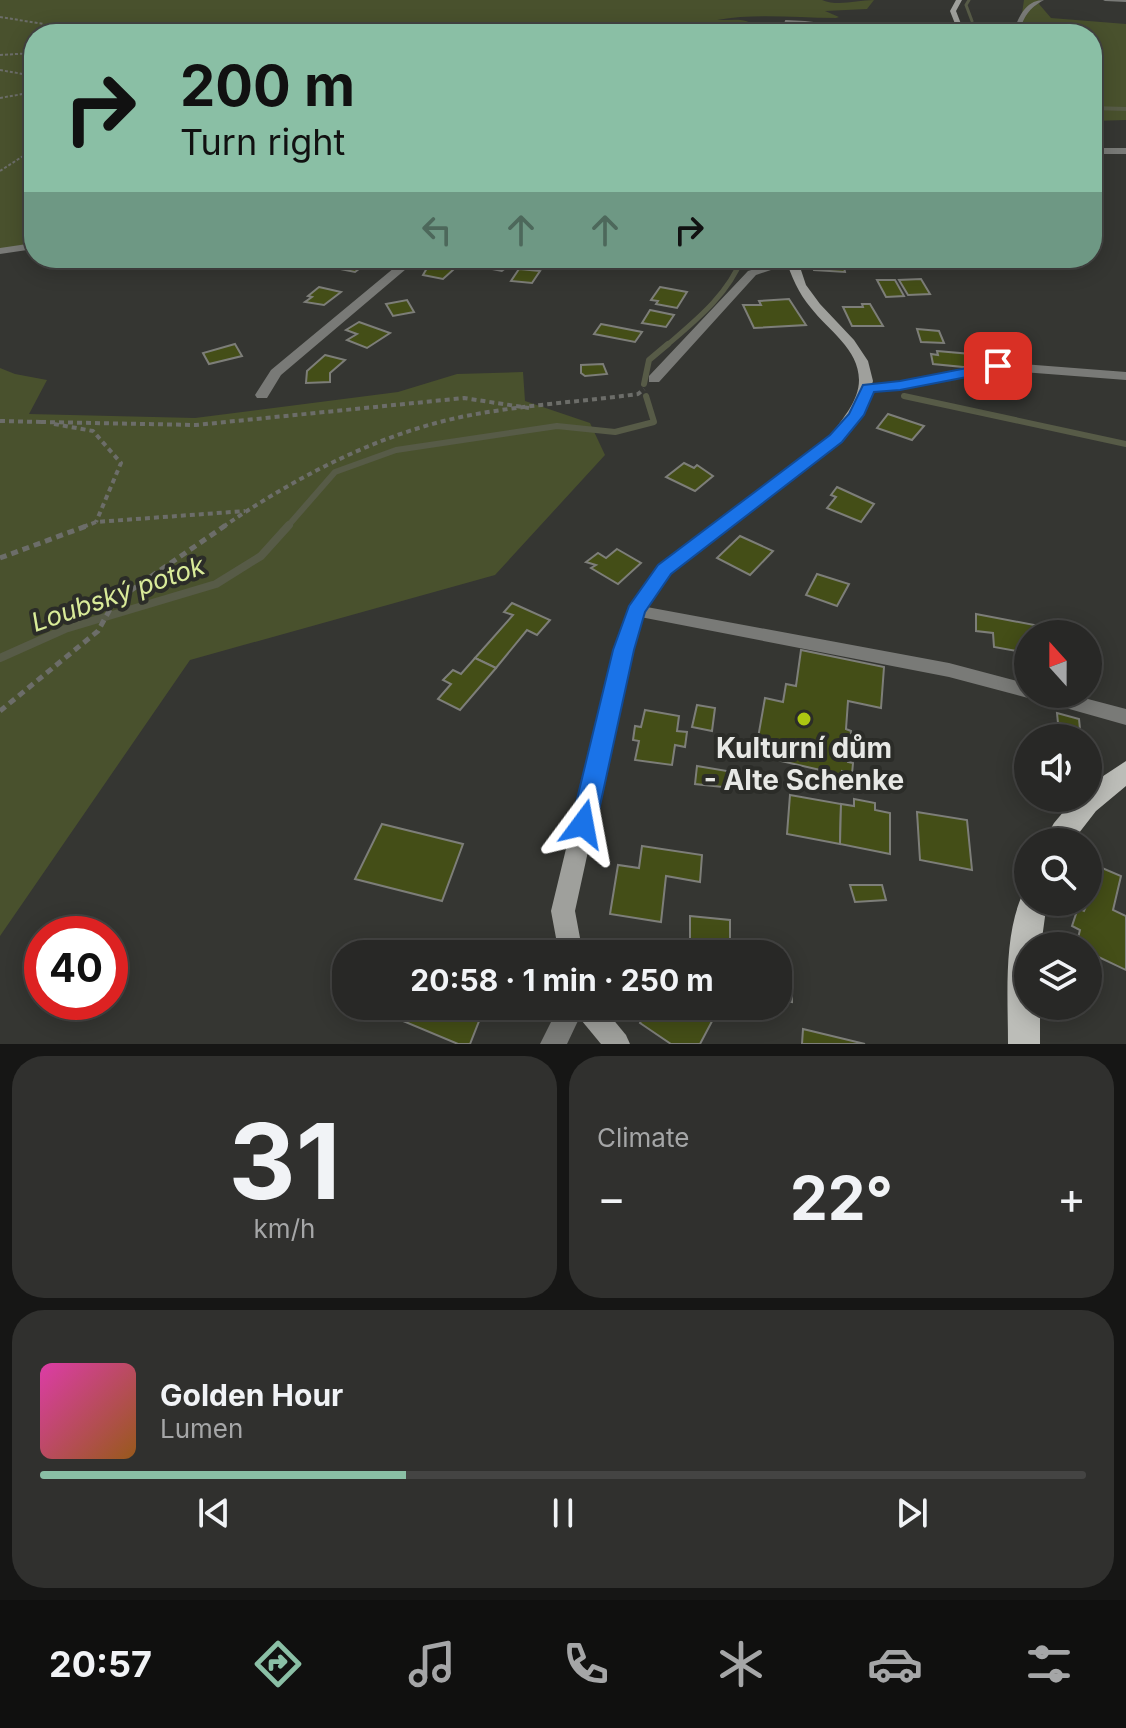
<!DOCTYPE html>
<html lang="en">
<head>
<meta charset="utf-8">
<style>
  :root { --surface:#282826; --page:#30302e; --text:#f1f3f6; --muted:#a5a6a7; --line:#444443; --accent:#8abfa5 }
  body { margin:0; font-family:Inter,sans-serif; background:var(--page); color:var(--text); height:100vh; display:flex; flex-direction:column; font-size:30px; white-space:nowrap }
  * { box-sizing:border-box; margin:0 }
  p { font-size:26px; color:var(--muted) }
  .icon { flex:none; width:44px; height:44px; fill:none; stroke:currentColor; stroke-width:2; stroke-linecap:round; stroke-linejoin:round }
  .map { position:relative; height:1044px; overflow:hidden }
  .drawer { display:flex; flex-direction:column; gap:12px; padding:12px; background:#161615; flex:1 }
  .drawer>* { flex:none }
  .banner { position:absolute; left:24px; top:24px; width:1078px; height:244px; border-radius:32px; box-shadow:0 4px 20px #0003,0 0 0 2px var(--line); background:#8abfa5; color:#111; overflow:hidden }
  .needle { width:52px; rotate:339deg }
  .controls { position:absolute; left:1014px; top:620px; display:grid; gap:16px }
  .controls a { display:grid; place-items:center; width:88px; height:88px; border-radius:50%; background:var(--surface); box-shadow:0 4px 20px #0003,0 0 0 2px var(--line); font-size:40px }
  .speed { position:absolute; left:24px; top:916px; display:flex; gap:16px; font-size:40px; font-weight:700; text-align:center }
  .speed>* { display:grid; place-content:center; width:104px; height:104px; border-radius:50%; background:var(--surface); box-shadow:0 4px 20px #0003,0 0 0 2px var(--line); line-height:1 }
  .speed .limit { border:12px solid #d22; background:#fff; color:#111 }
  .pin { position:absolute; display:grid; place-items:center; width:68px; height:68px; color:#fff; margin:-34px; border-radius:16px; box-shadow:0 4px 12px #0006 }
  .me { position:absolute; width:88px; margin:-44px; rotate:13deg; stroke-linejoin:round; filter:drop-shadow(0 0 6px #0008) }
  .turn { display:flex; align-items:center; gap:28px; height:168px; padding:0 24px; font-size:36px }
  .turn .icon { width:104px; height:104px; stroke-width:2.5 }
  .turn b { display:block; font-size:56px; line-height:68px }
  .lanes { display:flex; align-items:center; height:76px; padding:0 24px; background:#0003; justify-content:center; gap:40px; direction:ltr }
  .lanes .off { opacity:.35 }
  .big { font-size:60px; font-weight:700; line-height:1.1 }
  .drawer .widget { flex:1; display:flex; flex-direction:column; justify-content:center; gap:12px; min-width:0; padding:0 28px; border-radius:32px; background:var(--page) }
  .drawer .dial { align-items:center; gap:0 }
  .dial b { font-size:104px; line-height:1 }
  .song { display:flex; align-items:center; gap:24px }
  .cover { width:96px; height:96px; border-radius:12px; background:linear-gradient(135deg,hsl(320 70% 55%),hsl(30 70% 35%)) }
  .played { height:8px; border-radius:4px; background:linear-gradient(90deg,var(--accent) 35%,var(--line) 35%) }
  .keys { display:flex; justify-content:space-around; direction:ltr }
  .heat { display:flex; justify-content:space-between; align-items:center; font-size:44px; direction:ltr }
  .drawer .tiles { flex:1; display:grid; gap:12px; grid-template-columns:1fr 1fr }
  .widget:last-child { grid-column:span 2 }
  .trip { position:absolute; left:332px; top:940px; width:460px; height:80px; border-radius:32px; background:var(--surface); box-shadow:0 4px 20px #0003,0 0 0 2px var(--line); font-weight:700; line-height:80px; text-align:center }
  .dock { display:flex; height:128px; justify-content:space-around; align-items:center; background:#10100f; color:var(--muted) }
  .dock .icon { width:56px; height:56px }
  .dock .on { color:var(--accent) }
  .dock b { font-size:36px; color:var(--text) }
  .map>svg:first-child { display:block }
  .green { fill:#49512d }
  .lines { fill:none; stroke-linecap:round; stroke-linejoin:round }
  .stream-far4 { stroke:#575b47; stroke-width:3 }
  .stream-far3 { stroke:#575b47; stroke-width:4 }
  .stream-far2 { stroke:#575b47; stroke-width:5 }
  .stream-far1 { stroke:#575b47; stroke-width:6 }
  .stream { stroke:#575b47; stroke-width:8 }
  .building { fill:#444e17; stroke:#7d7e79; stroke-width:2 }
  .path-far2 { stroke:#6c6d69; stroke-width:2; stroke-dasharray:3 2; stroke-linecap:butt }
  .path-far1 { stroke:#6c6d69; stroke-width:4; stroke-dasharray:5 4; stroke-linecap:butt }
  .path { stroke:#6c6d69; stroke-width:5; stroke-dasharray:7 5; stroke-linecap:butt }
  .lane { fill:#797a77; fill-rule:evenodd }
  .street { fill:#797a77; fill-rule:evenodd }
  .secondary { fill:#9fa09c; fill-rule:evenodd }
  .primary { fill:#bcbdb8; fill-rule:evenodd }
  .route { fill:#1a73e8; stroke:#114b97; stroke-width:2 }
  .poi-dot { fill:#acc611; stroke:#2b2c28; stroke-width:3 }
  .labels { text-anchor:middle; stroke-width:8; stroke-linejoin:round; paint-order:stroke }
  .water-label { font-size:26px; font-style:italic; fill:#d9eb99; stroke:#2b2c28 }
  .near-poi-label { font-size:28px; font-weight:bold; fill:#e7e8e5; stroke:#2b2c28 }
</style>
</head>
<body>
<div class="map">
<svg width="1126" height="1044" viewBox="0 0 1126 1044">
  <rect width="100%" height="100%" fill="#353632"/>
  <!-- green -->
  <g class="green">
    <path d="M 0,0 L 822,0 C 839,7 856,0 874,0 L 867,9 L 825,11 L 839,17 L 836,18 C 796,18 756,13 717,20 C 734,21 752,15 760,34 L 647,32 L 663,25 L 639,32 L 645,34 L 34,34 L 34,248 L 0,253 Z"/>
    <polygon points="1024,0 1041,0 1039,4 1051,18 1126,24 1126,120 1092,121 1092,34 1019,34"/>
    <polygon points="0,368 15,374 47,380 29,414 195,418 398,392 457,374 523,372 525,401 590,423 605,455 495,575 190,660 0,936"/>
  </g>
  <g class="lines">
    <!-- stream-far4 -->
    <g class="stream-far4">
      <polyline points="969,0 966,5 972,21"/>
      <polyline points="973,24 976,34"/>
    </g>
    <!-- stream-far3 -->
    <polyline class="stream-far3" points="1092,108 1126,109"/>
    <!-- stream-far2 -->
    <path class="stream-far2" d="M 666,346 C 695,321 728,295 742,258"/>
    <!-- stream-far1 -->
    <g class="stream-far1">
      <polyline points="644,384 649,360 668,344"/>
      <polyline points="904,396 1126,444"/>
      <polyline points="287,527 335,472 396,450 557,426 615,432 654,422 646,396"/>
    </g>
    <!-- stream -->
    <polyline class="stream" points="0,658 65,629 216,584 261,556 289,525"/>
  </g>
  <!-- building -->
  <g class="building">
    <polygon points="786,21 805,22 831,25 829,29 784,26"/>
    <polygon points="812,258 842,258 845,272 814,270"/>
    <polygon points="352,259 368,262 355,272 340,269"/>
    <polygon points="435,265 454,269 443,279 423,275 427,268"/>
    <polygon points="519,269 540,271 532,283 511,281"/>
    <polygon points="921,279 930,294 908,295 899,280"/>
    <polygon points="877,280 895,280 904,296 886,297"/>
    <polygon points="319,287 341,292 324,305 305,302 312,297 308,296"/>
    <polygon points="660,287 687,292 677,308 656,304 658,301 651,300"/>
    <polygon points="789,299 806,325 754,328 743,305 761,305 759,301"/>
    <polygon points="407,300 414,312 393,316 386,304"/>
    <polygon points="862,304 870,304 883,326 852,326 843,307 863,307"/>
    <polygon points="650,310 674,315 666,327 642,323"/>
    <polygon points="359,322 390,333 367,348 347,340 357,334 346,330"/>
    <polygon points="601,324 642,332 635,342 594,334"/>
    <polygon points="917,329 939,331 944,343 921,342"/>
    <polygon points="235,344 242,356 209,364 203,353"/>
    <polygon points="937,351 971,354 974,368 933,364 931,354 938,355"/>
    <polygon points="325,355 345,360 330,373 330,382 306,383 307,371"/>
    <polygon points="603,364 607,374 585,376 581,373 581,365"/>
    <polygon points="994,373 1018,374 1024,387 999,385"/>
    <polygon points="888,414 924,426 912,440 877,428"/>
    <polygon points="684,463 694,468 697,465 713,476 695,491 666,477"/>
    <polygon points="837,487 874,504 861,522 827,508 836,497 831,495"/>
    <polygon points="740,536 773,551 750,575 717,558"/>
    <polygon points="617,549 641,563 618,584 591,568 596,565 586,562 598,553 606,558"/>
    <polygon points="817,574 849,584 837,606 806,595"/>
    <polygon points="512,603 550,620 537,635 527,630 496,668 475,658 513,615 504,612"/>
    <polygon points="976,614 1045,627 1046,634 1028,634 1028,653 994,647 993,633 976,631"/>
    <polygon points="801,650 884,667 881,708 848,701 846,729 851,731 848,762 853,763 852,774 842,771 842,775 755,755 765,698 783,702 786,684 796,686"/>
    <polygon points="475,658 496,668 460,710 438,699 451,684 443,680 453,670 461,674"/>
    <polygon points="697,705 715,708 712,731 692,727"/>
    <polygon points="645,710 679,716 677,731 687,732 685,747 675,745 672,765 635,760 639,741 633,740 635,726 641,727"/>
    <polygon points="1057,713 1079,719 1080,729 1058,723"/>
    <polygon points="697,766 733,772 732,788 695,784"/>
    <polygon points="790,795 841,804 840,844 787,834"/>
    <polygon points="854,799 875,803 875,810 890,813 890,854 840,844 841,804 854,806"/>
    <polygon points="917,812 967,820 972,870 920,860"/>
    <polygon points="382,824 463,844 442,901 355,879"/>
    <polygon points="642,846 702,855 700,882 666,876 661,922 610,914 618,865 639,868"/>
    <polygon points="1095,865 1121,876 1113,910 1126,916 1126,970 1088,952 1088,946 1076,946 1080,930 1072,926 1078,908 1084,911 1088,902"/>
    <polygon points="850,885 882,885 886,900 855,902"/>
    <polygon points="690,916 730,920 730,941 690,942"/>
    <polygon points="778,963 791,965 792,1002 778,1000"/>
    <polygon points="410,1006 485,1006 470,1044 458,1044 403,1021"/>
    <polygon points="650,1006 715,1006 719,1008 700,1044 671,1044 640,1023"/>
    <polygon points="803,1029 865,1044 802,1044"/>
  </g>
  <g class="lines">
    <!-- path-far2 -->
    <g class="path-far2">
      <polyline points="0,17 44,24 47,34"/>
      <polyline points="0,55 34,53"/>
      <polyline points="0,70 34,76"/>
      <polyline points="0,98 34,92"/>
      <polyline points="0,171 34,149"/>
    </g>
    <!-- path-far1 -->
    <g class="path-far1">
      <polyline points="0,421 42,422"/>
      <polyline points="41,422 196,425 464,398 529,408"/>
      <polyline points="54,424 93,431 121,463 96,522"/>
      <polyline points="83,527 96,522 245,511"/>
      <path d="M 223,527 C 294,478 376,435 461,417 C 519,405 580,402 638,394 L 644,389"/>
    </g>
    <!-- path -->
    <g class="path">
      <polyline points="0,558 89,525"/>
      <polyline points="0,711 98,631 114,602 226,525"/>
    </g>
    <!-- lane -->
    <g class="lane">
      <path d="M 1044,0 C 1029,8 1023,17 1019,34 L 1013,34 C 1018,18 1025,0 1044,0 Z"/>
      <polygon points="1103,0 1126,0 1126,2 1105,1"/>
      <polygon points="438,258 456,258 502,266 506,269 502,272 442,260"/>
    </g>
    <!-- street -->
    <g class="street">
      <rect x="1092" y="148" width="34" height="6"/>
      <polygon points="34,243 34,249 0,254 0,248"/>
      <polygon points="406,258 419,258 281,375 267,398 257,398 255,395 271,370"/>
      <polygon points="788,259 798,261 756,275 659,382 649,382 649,376 748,271"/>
      <polygon points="998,362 1126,372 1126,380 998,370 900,390 868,392 861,388 868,384 900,382"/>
      <polygon points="636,605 949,663 1028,684 1028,694 1069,694 1126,709 1126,725 1041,701 1033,697 1028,698 949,677 630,615 627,611 630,607"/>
      <polygon points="559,1006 585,1006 567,1044 540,1044"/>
    </g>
    <!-- secondary -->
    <g class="secondary">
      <polygon points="956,0 962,0 956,11 965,34 959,34 950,11"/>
      <path d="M 785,258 L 797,258 L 806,285 L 820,304 L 854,340 L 868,361 L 873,381 L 865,407 L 841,441 L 670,574 L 644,612 L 632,650 L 575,911 L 583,954 L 559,954 L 551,911 L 614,650 L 627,611 L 658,566 L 831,435 C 842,419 859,401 859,380 C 859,349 828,330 811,308 C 798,293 792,277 785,258 Z"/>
      <polygon points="573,1006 602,1006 626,1035 630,1044 601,1044 577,1015"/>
    </g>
    <!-- primary -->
    <g class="primary">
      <polygon points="1126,761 1126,786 1096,811 1072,842 1043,842 1054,823 1075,798 1088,798 1088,786"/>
      <path d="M 1028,891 L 1028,902 L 1047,902 L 1041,946 L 1028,946 L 1028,1006 L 1040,1006 L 1040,1044 L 1008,1044 C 1008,996 1003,937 1023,893 Z"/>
    </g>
  </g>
  <!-- route -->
  <polygon class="route" points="998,362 1006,366 1003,370 900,390 874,392 864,415 842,442 671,574 645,612 634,650 596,824 592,832 583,835 575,832 571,824 613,650 629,606 658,565 830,435 849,414 863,385 900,381"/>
  <!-- markers -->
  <circle class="poi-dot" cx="804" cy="719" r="8"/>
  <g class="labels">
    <!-- water labels -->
    <g class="water-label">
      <text transform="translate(118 594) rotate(-19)" y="9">Loubský potok</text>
    </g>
    <!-- near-poi labels -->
    <g class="near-poi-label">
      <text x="804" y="758">Kulturní dům<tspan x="804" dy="32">- Alte Schenke</tspan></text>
    </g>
  </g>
</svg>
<div class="controls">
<a><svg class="needle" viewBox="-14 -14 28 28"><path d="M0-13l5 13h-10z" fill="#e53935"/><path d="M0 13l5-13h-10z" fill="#a5a6a7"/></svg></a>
<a><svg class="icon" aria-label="sound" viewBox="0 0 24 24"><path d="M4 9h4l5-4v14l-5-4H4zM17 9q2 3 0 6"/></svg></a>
<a><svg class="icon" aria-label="search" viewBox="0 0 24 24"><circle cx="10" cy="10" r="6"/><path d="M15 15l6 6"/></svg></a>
<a><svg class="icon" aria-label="layers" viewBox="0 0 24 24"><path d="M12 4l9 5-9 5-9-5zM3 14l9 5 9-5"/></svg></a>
</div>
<div class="speed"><div class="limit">40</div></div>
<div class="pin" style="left:998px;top:366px;background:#d93025"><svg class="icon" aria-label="arrive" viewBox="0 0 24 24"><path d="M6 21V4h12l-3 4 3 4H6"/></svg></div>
<svg class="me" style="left:583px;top:824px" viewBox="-20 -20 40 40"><path d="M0-17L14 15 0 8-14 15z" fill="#1a73e8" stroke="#fff" stroke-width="4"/></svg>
<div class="trip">20:58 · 1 min · 250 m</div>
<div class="banner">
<div class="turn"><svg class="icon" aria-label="right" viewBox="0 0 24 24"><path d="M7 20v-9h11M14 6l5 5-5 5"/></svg><div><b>200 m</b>Turn right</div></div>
<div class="lanes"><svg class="icon off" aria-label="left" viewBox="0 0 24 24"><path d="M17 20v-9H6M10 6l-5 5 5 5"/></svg><svg class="icon off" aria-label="ahead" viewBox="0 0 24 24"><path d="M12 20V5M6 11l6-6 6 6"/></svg><svg class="icon off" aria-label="ahead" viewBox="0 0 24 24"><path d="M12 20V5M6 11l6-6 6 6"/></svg><svg class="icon" aria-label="right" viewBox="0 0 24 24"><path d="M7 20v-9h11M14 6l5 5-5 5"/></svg></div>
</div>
</div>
<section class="drawer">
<div class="tiles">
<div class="widget dial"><b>31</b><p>km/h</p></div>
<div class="widget"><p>Climate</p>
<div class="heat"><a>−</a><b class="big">22°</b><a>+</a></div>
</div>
<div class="widget">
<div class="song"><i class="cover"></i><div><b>Golden Hour</b><p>Lumen</p></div></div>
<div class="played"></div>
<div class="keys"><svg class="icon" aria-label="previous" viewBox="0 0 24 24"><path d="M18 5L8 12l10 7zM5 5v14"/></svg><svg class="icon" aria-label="pause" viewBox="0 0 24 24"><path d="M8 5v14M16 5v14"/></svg><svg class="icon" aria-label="next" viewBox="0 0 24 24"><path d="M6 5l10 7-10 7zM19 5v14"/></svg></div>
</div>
</div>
</section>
<nav class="dock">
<b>20:57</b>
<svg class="icon on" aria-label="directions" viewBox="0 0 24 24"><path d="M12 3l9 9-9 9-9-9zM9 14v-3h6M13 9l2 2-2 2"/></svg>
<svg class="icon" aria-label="music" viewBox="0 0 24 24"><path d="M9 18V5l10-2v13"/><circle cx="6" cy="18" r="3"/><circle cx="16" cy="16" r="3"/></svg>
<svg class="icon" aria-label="phone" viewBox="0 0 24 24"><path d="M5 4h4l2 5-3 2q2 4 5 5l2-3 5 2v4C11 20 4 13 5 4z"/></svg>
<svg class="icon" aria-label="climate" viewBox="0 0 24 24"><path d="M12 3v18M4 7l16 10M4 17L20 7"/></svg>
<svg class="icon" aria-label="car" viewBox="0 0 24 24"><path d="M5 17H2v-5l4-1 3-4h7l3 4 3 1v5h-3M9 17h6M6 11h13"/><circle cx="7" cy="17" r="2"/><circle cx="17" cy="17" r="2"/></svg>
<svg class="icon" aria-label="filters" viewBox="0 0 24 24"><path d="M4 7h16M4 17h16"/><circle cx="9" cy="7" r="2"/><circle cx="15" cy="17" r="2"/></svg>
</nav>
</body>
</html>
